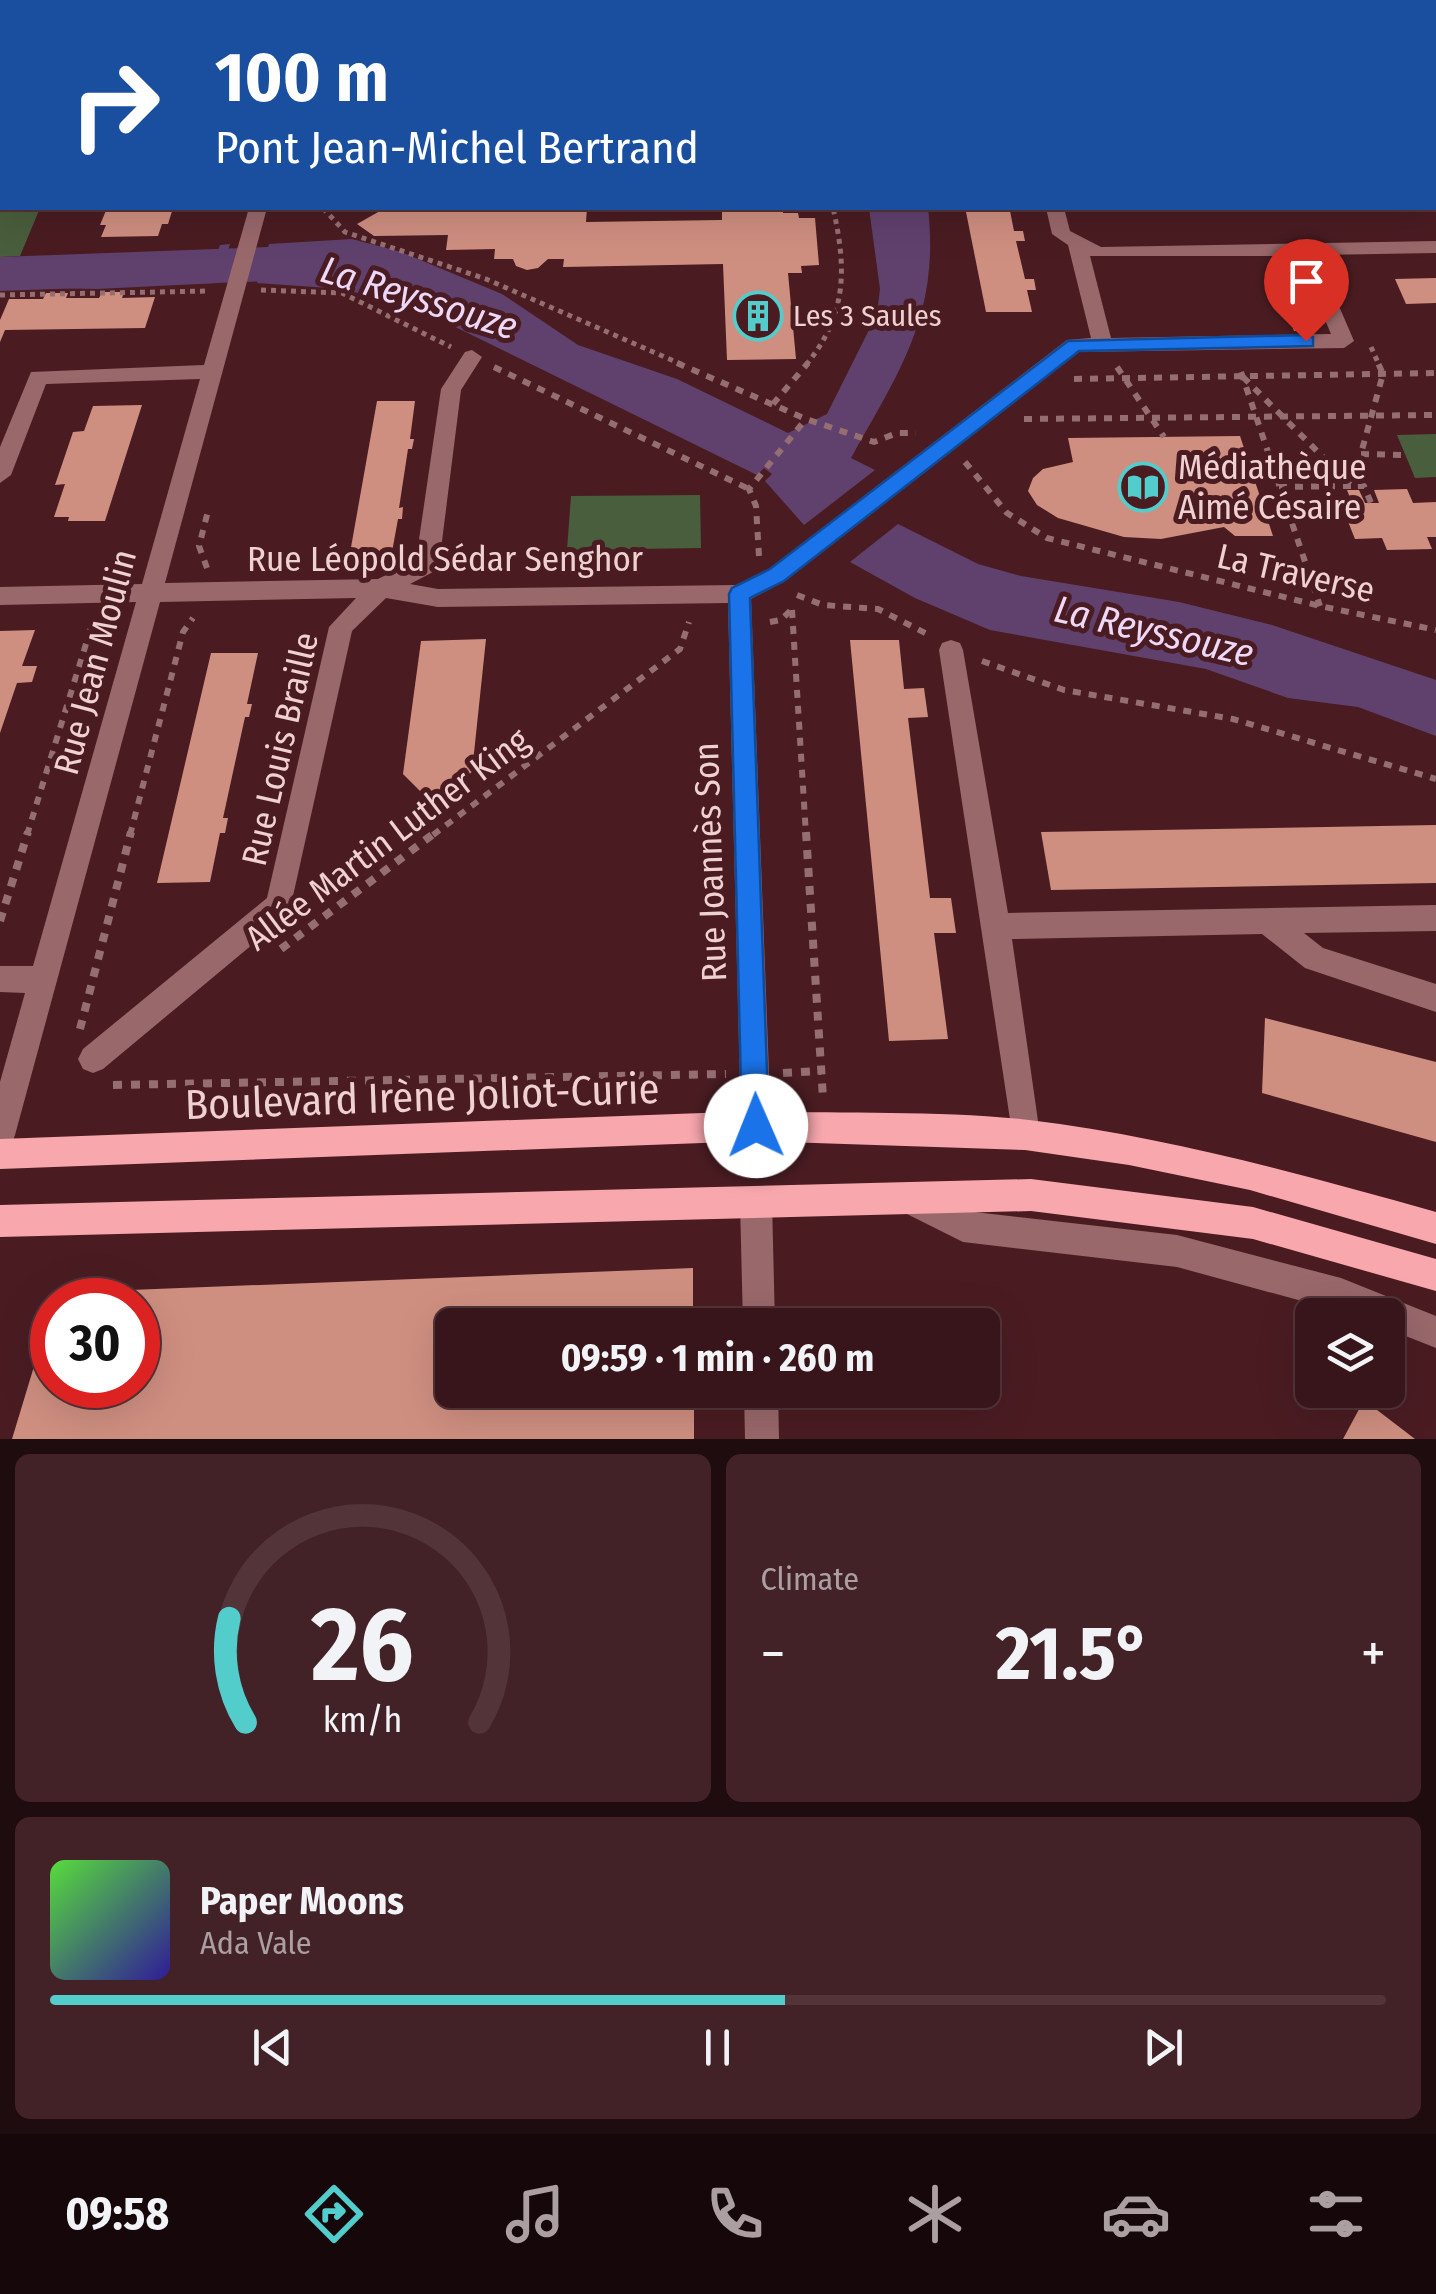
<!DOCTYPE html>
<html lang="en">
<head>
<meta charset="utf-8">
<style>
  :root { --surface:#38151a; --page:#432227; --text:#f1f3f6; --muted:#ab9fa2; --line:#523439; --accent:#52cdcc }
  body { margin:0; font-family:"Fira Sans Condensed",sans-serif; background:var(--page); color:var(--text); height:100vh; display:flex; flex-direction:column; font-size:38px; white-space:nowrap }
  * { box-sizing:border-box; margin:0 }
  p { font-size:32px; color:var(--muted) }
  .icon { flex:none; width:55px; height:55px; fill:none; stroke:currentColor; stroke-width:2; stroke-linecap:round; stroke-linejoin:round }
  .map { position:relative; height:1439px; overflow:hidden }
  .side { display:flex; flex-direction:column; gap:15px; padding:15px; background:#1f0c0e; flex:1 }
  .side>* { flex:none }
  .hud { position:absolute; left:0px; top:0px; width:1438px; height:210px; box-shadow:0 10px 40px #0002,0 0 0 2px var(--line); background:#1a4fa0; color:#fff; overflow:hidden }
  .buttons { position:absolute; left:1295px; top:1298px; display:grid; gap:20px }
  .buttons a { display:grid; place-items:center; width:110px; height:110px; border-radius:15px; background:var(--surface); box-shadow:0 10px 40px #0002,0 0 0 2px var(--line); font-size:50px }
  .speed { position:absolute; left:30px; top:1278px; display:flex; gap:20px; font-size:50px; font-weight:700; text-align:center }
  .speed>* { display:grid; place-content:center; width:130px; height:130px; border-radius:50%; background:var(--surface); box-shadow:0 10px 40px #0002,0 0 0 2px var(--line); line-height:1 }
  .speed .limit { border:15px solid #d22; background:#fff; color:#111 }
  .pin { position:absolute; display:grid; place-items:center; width:85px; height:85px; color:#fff; margin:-102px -42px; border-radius:50% 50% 50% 0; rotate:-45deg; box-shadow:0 0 10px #0007 }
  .pin .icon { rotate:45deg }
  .me { position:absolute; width:110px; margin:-55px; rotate:359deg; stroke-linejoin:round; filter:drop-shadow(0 0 8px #0008) }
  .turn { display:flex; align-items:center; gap:35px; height:210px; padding:0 50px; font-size:45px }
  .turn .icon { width:130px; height:130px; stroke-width:2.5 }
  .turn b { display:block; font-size:70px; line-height:85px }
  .big { font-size:75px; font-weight:700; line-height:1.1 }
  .side .widget { flex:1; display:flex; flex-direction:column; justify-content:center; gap:15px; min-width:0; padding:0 35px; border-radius:15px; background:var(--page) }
  .side .dial { align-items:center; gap:0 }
  .dial svg { height:260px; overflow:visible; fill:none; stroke:var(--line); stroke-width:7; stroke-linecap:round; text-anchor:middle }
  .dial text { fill:var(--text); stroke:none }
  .song { display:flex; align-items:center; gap:30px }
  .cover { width:120px; height:120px; border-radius:15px; background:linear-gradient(135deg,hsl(110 70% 55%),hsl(250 70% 35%)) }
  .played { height:10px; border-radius:5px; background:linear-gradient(90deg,var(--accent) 55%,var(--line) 55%) }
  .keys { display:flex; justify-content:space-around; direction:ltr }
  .heat { display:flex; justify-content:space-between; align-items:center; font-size:55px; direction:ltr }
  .side .tiles { flex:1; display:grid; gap:15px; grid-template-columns:1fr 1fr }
  .widget:last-child { grid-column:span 2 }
  .trip { position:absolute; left:435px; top:1308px; width:565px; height:100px; border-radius:15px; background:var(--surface); box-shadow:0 10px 40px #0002,0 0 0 2px var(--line); font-weight:700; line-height:100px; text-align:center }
  .tab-bar { display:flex; height:160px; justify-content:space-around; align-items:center; background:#16080a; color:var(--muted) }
  .tab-bar .icon { width:70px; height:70px }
  .tab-bar .active { color:var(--accent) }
  .tab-bar b { font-size:45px; color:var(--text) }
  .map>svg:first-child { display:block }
  .green { fill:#495e3c }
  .water { fill:#60416e }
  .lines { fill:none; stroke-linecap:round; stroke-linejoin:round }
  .river { fill:#60416e; fill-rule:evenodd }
  .building { fill:#cf8f80 }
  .path-far2 { stroke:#956e72; stroke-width:5; stroke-dasharray:5 5; stroke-linecap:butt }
  .path-far1 { stroke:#956e72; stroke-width:6; stroke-dasharray:8 8; stroke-linecap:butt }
  .path { stroke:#956e72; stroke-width:8; stroke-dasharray:9 9; stroke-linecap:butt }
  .minor { fill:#99686b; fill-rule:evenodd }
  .major { fill:#f8a7ad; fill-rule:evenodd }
  .route { fill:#1a73e8; stroke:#114b97; stroke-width:2.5 }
  .labels { text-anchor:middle; stroke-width:10; stroke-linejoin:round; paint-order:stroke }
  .far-poi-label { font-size:30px; fill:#f0d1d2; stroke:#4a1c22; text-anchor:start }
  .poi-label { font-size:35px; fill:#f0d1d2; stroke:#4a1c22; text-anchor:start }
  .street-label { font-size:35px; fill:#f0d1d2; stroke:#4a1c22 }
  .water-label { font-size:38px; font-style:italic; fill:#edd9f7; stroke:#4a1c22 }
  .near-street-label { font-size:42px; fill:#f0d1d2; stroke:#4a1c22 }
</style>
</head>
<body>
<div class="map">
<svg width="1436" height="1439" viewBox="0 0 1436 1439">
  <rect width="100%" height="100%" fill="#4a1c22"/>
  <!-- green -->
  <g class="green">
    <polygon points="0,180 2,208 40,208 20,256 0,257"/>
    <polygon points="1436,434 1436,477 1415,478 1397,435"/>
    <polygon points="700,495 701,548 567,550 571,496"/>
  </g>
  <!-- water -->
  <g class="water">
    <path d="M 869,208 L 928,208 C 940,314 900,370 851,458 L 875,470 L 804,525 L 765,481 L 772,474 L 764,468 L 757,475 L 431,315 L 344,289 L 257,283 L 269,244 L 352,239 L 401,252 L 502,294 L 578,345 L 677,379 L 788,433 L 827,414 L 877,314 L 880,289 Z"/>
    <polygon points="230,244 218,283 97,289 0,287 0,260 218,251 220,245"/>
    <polygon points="898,524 978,564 1021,576 1179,602 1272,625 1436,680 1436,736 1358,707 1288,698 1206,669 990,630 915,598 850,562"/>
  </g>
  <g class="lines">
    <!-- river -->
    <polygon class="river" points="324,245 373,260 381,272 373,284 355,289 321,279 0,291 0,257"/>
  </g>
  <!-- building -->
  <g class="building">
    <polygon points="107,208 173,208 168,224 162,224 158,236 101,237 106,225 100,225"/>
    <polygon points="587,208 586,222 722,220 722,208 783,208 783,213 798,213 799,218 815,218 819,265 801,266 802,273 788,273 796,359 727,360 723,264 563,267 564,259 548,259 538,268 527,270 516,266 513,259 494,259 495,249 446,250 448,235 374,236 357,224 380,211"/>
    <polygon points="981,208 1024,208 1025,211 1010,211 1014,231 1023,231 1025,241 1016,241 1025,279 1034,279 1036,290 1027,290 1032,312 986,312 966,212 982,212"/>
    <polygon points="1436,278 1436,303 1406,304 1395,279"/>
    <polygon points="102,292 124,292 122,298 155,297 145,328 5,330 0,342 0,320 9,299 43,299 46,293 68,293 66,298 99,298"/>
    <polygon points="1287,311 1301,311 1308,331 1294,331"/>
    <polygon points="377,401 415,401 410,439 414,439 412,449 408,449 399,508 403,507 402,519 398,519 392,552 350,553"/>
    <polygon points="142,405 105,521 68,521 69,517 54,517 65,484 55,485 73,432 84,431 93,406"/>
    <polygon points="1240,436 1273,536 1235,536 1224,527 1161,539 1124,537 1058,518 1037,505 1028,491 1033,478 1043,469 1073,462 1068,438"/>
    <polygon points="1407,489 1413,503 1436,502 1436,537 1427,537 1432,549 1387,550 1382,538 1355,539 1341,504 1352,503 1347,490 1359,490 1365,503 1379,503 1374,490"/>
    <polygon points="35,630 22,666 37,666 32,682 17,683 0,733 0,631"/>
    <polygon points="486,639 472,772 431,802 403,774 421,641"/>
    <polygon points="850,640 899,640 904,689 924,688 928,717 908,718 930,898 951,898 956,933 934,933 948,1039 889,1041"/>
    <polygon points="211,653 258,653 247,704 252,704 249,717 245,717 223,818 228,818 225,833 220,833 210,882 157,883"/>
    <polygon points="1436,825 1436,883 1051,890 1041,832"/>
    <polygon points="1265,1018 1436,1062 1436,1142 1262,1093"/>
    <polygon points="693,1268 693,1325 452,1325 452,1390 694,1390 694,1439 12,1439 52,1307 52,1385 138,1385 138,1300 53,1300 55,1293"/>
    <polygon points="1364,1400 1415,1439 1343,1439"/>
  </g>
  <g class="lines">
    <!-- path-far2 -->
    <g class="path-far2">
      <polyline points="323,208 345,232 486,279 683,365"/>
      <polyline points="261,290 342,293 451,347"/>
      <polyline points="0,295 209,291"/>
      <polyline points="1371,347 1379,365"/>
      <path d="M 806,365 C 847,315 847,269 833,208"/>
    </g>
    <!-- path-far1 -->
    <g class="path-far1">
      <polyline points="677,363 806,419 874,442 897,433 916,433"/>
      <polyline points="494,367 749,489"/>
      <polyline points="1117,367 1164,437"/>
      <polyline points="1241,372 1320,606"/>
      <polyline points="1243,377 1352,486 1364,486 1371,503"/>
      <polyline points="1074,379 1436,373"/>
      <polyline points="773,404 808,363"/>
      <polyline points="1024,419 1436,415"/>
      <polyline points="1361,454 1405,455"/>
      <polyline points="965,462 1007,513 1047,538 1320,606 1436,630"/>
      <polyline points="1279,487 1352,486 1383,374 1378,363"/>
      <polyline points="759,556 756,506 749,489 806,419"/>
      <polyline points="207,568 199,546 209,507"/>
      <polyline points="797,595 823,605 878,609 931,636"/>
      <polyline points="792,610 806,835"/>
      <polyline points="770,622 781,620 792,609"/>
      <polyline points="982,661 1064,690 1233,719 1436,779"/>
      <polyline points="27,835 94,618"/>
      <polyline points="130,835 183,632 193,618"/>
      <polyline points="433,835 680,649 689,622"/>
    </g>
    <!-- path -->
    <g class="path">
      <polyline points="806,832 823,1098"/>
      <polyline points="0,921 28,832"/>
      <polyline points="281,949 436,832"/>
      <polyline points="80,1029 131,832"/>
      <polyline points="783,1073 821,1071"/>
      <polyline points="113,1085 726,1074"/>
    </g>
    <!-- minor -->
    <g class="minor">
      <rect x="562" y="0" width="16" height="2"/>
      <polygon points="991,0 1007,0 1008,2 992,2"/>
      <polygon points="1360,0 1383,0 1384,2 1362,2"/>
      <rect x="1435" y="17" width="1" height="10"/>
      <rect x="0" y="37" width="2" height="10"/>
      <path d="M 249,208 L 267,208 L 165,583 L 378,579 L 416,560 L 441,389 L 465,352 L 472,350 L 482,357 L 461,390 L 439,565 L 435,571 L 410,584 L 438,589 L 736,585 L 769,569 L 1067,340 L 1091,338 L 1068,245 L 1052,234 L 1046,208 L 1064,208 L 1070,231 L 1101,247 L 1436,241 L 1436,253 L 1317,255 L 1354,341 L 1344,348 L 1079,352 L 785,581 L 751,599 L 771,1126 L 767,1137 L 756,1141 L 745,1137 L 741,1126 L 728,603 L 438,607 L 386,598 L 352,631 L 289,914 L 103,1069 L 93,1073 L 83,1069 L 78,1059 L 83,1049 L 267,898 L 329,627 L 356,598 L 160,602 L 15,1135 L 11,1146 L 0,1150 L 0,1082 L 25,993 L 0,992 L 0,966 L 33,966 L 136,602 L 0,605 L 0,587 L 142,584 L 200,379 L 46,384 L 11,475 L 0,483 L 0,447 L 31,372 L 204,365 ZM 1090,256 L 1298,256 L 1331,334 L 1111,338 Z"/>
      <polygon points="951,640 960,643 963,650 1008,913 1436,905 1436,931 1304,933 1323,948 1436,984 1436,1012 1305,968 1262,934 1012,939 1040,1135 1036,1146 1025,1150 1014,1146 939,650 942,643"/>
      <polygon points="908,1182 966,1211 1177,1235 1341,1278 1436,1316 1436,1348 1388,1329 1388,1315 1353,1315 1177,1267 963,1242 897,1209 892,1198 897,1187"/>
      <polygon points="756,1186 767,1191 772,1202 775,1325 743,1325 740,1202 745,1191"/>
      <polygon points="744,1390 778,1390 779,1439 745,1439"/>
    </g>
    <!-- major -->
    <g class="major">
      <path d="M 756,1111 C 844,1114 942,1110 1029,1120 C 1168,1137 1301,1174 1436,1212 L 1436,1244 L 1250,1190 L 1129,1165 L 1025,1150 L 756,1141 L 0,1169 L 0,1139 Z"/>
      <polygon points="1031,1179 1253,1207 1436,1259 1436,1291 1253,1239 1031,1211 0,1237 0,1205"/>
    </g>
  </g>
  <!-- route -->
  <polygon class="route" points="1306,335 1313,337 1313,346 1079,351 784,581 750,598 769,1126 765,1136 756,1140 746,1136 742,1126 729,594 732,588 770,569 1068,341"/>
  <!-- icons -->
  <defs>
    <g id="building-ring" transform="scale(2.5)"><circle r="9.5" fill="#4a1c22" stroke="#52cdcc" stroke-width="1.5"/><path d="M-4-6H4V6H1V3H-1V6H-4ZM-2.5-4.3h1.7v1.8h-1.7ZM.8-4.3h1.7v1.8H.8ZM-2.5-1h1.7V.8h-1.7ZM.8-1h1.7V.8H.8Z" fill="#52cdcc"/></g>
    <g id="library-ring" transform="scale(2.5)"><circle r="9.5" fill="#4a1c22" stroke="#52cdcc" stroke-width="1.5"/><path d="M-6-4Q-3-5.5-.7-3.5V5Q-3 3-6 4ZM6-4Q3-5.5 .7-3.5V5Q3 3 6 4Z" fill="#52cdcc"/></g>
  </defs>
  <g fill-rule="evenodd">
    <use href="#building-ring" x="758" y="316"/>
    <use href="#library-ring" x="1143" y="487"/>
  </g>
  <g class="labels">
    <!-- far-poi labels -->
    <g class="far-poi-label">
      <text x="793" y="326">Les 3 Saules</text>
    </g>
    <!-- poi labels -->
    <g class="poi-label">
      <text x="1178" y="479">Médiathèque<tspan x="1178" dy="40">Aimé Césaire</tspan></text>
    </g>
    <!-- street labels -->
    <g class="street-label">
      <text x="445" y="571">Rue Léopold Sédar Senghor</text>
      <text transform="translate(1296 573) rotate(13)" y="12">La Traverse</text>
      <text transform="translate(95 662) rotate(-75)" y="12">Rue Jean Moulin</text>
      <text transform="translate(280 749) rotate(-77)" y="12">Rue Louis Braille</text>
      <text transform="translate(387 839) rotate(-37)" y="12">Allée Martin Luther King</text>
      <text transform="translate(710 862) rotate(-92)" y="12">Rue Joannès Son</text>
    </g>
    <!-- water labels -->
    <g class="water-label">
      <text transform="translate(419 298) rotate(17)" y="13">La Reyssouze</text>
      <text transform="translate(1154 631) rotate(13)" y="13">La Reyssouze</text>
    </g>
    <!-- near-street labels -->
    <g class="near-street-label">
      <text transform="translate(422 1096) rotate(-2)" y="15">Boulevard Irène Joliot-Curie</text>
    </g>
  </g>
</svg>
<div class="buttons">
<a><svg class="icon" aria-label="layers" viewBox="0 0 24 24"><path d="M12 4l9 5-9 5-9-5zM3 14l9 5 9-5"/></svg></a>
</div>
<div class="speed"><div class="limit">30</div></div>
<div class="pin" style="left:1306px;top:341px;background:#d93025"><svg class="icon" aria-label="arrive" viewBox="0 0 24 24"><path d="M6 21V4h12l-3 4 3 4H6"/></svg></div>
<svg class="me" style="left:756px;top:1126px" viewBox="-20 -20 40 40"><circle r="19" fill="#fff"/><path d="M0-13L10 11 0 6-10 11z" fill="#1a73e8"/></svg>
<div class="trip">09:59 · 1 min · 260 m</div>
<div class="hud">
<div class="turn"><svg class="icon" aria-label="right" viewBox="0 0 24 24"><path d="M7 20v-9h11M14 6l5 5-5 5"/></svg><div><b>100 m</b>Pont Jean-Michel Bertrand</div></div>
</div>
</div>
<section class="side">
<div class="tiles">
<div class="widget dial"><svg viewBox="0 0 100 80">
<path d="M14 69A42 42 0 1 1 86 69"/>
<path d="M14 69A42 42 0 0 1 9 37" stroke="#52cdcc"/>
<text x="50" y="56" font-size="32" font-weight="700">26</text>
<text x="50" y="72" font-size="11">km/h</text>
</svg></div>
<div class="widget"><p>Climate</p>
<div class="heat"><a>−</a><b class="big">21.5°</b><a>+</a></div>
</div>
<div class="widget">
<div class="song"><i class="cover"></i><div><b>Paper Moons</b><p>Ada Vale</p></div></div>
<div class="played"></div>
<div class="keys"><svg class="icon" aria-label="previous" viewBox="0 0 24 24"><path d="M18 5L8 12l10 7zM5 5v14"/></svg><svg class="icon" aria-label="pause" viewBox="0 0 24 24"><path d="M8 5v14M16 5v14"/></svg><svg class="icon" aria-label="next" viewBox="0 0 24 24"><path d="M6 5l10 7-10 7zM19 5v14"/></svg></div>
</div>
</div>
</section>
<nav class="tab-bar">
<b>09:58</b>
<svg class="icon active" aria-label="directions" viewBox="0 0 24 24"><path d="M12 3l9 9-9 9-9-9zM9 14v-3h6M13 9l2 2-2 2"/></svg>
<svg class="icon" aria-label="music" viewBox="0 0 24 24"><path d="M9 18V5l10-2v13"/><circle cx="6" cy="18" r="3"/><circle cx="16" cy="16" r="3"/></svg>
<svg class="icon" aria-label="phone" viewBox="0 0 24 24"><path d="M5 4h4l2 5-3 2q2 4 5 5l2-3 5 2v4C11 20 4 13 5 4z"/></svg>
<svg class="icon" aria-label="climate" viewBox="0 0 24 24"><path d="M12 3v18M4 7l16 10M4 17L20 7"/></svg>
<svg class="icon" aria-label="car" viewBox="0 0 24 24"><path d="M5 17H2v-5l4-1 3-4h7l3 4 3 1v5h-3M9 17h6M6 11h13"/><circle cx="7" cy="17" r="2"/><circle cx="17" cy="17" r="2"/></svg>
<svg class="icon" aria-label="filters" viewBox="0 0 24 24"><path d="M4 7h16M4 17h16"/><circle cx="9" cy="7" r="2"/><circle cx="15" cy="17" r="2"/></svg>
</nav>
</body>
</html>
